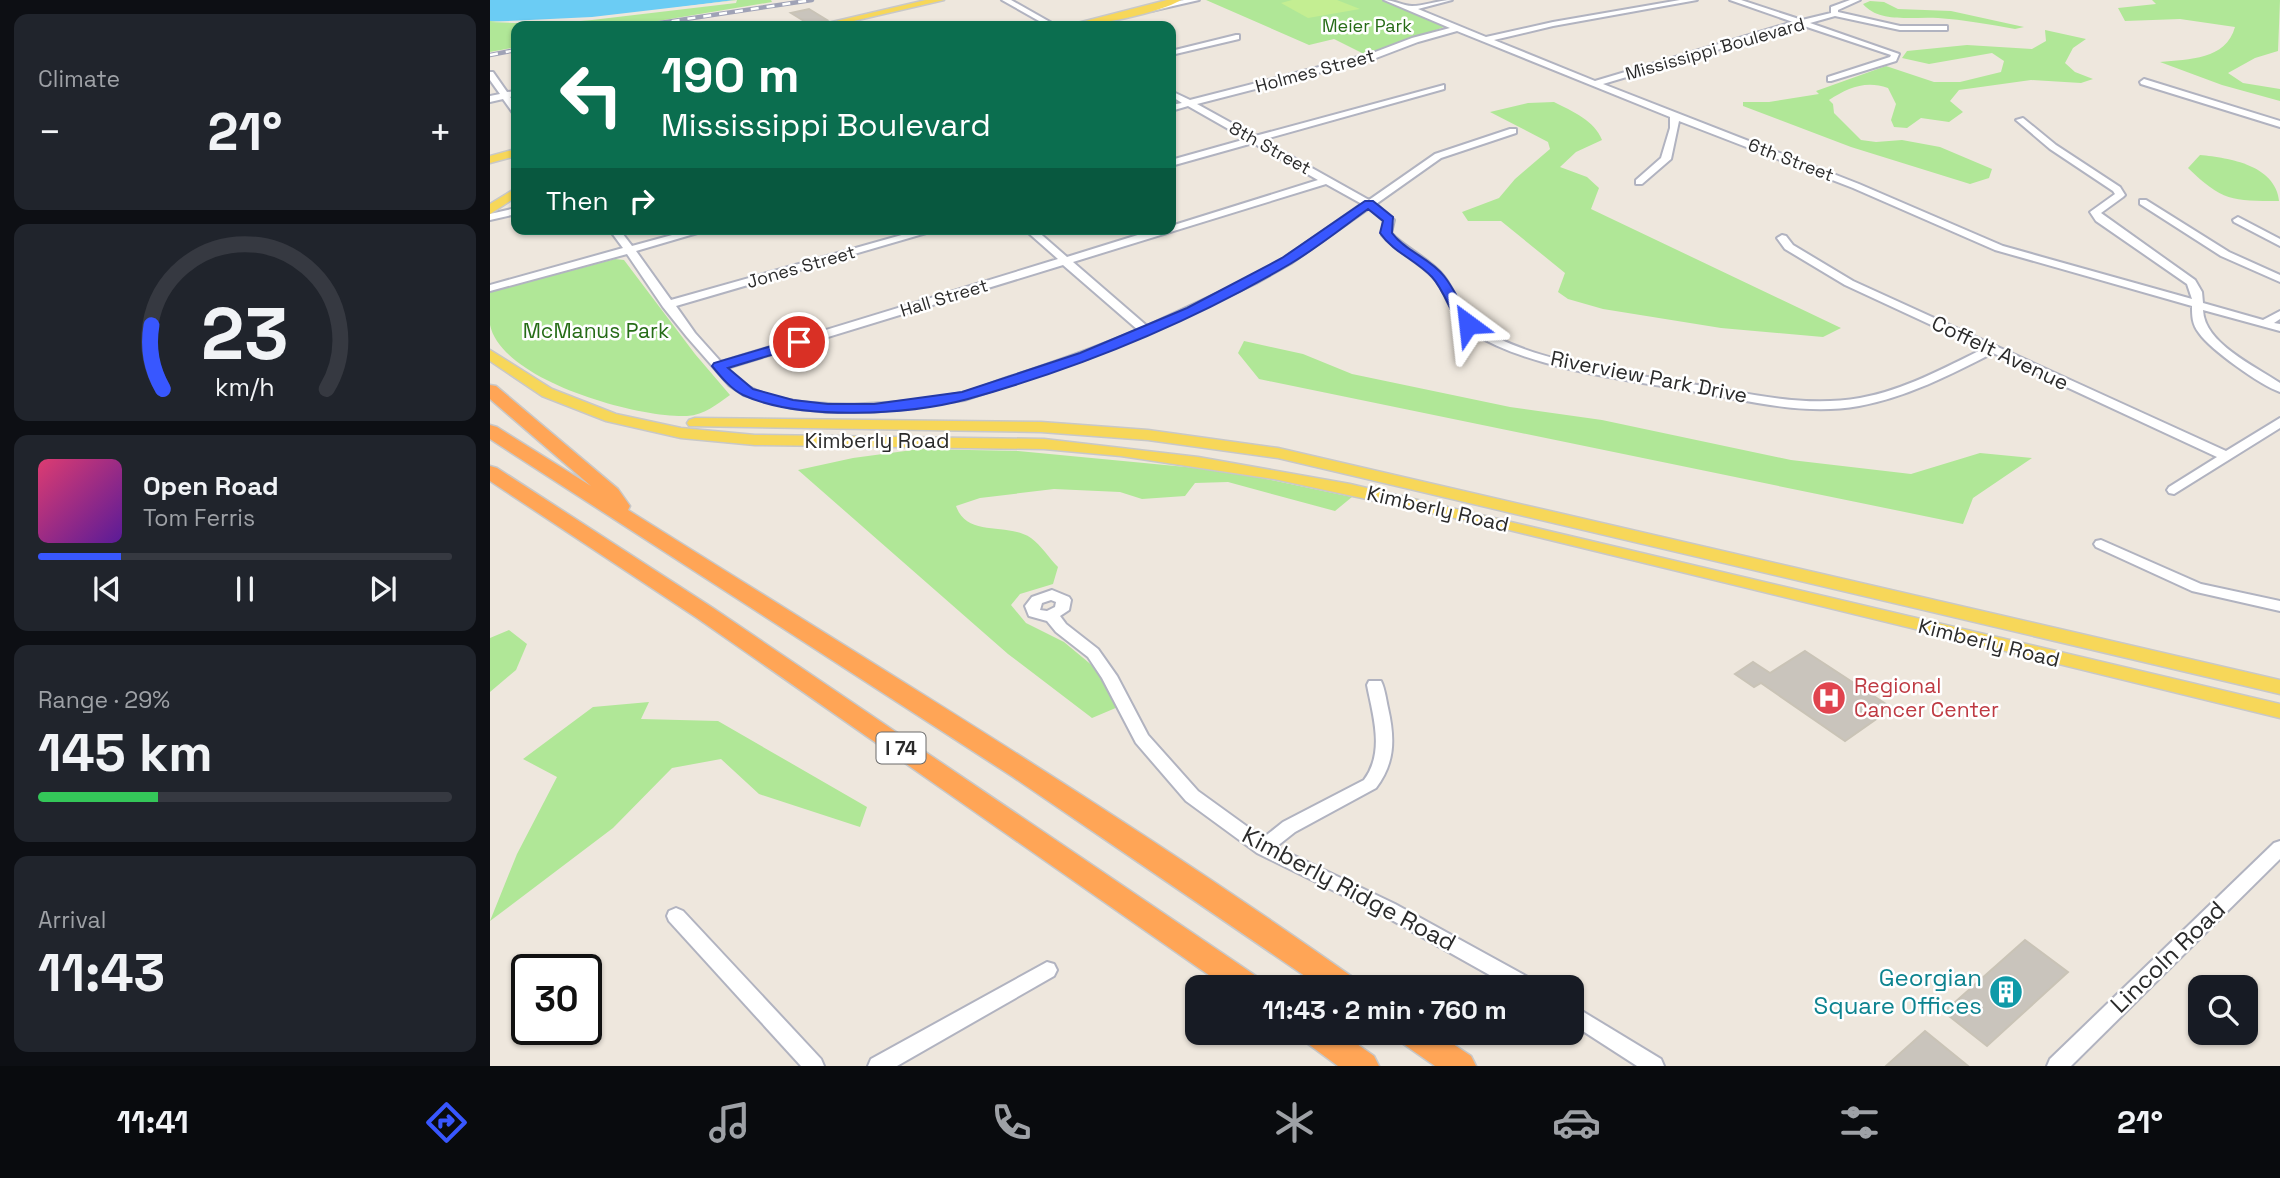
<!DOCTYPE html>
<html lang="en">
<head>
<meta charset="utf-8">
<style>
  :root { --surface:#171b24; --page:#20242c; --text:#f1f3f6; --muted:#9ea1a6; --line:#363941; --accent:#3857ff }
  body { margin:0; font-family:"Space Grotesk",sans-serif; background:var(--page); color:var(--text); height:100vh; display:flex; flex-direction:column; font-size:26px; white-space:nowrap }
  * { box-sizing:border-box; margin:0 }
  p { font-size:23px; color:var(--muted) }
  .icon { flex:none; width:38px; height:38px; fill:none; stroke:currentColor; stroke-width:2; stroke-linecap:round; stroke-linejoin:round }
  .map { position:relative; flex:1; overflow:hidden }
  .panel { display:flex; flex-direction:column; gap:14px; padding:14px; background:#0d0f14; width:490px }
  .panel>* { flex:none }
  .hud { position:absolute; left:21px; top:21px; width:665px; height:214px; border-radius:14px; box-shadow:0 2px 5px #0004; background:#0b6e4f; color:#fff; overflow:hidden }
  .tools { position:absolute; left:1698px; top:975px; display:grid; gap:14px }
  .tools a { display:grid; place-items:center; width:70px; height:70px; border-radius:14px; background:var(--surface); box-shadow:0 2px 5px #0004; font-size:35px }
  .speed { position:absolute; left:21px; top:954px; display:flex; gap:14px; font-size:35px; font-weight:700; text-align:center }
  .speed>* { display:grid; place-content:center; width:91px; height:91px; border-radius:50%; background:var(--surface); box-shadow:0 2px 5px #0004; line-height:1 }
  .speed .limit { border:4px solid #111; border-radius:10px; background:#fff; color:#111 }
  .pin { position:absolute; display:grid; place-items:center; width:60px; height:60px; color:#fff; margin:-30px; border:4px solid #fff; border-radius:50%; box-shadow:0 2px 7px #0007 }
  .me { position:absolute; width:77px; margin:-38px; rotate:330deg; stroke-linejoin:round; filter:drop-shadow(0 0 5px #0008) }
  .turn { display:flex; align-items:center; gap:24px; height:147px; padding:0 35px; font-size:32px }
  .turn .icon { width:91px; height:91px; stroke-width:2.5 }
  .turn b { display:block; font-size:49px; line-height:60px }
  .then { display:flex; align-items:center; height:66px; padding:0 35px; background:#0003; gap:14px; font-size:26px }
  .big { font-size:52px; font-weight:800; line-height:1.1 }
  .panel .card { flex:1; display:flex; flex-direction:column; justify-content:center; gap:10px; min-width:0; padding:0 24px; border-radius:14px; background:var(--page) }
  .panel .dial { align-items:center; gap:0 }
  .dial svg { height:182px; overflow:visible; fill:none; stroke:var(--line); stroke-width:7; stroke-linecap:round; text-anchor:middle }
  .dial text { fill:var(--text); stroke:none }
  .song { display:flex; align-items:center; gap:21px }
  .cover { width:84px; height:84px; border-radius:10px; background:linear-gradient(135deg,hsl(340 70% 55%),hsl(270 70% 35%)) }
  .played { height:7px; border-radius:4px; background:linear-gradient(90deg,var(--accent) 20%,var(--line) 20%) }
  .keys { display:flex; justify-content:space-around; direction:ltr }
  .heat { display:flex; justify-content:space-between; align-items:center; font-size:38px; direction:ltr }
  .charge { height:10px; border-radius:5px; background:linear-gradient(90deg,#34c759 29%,var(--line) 0) }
  .trip { position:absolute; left:695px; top:975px; width:399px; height:70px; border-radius:14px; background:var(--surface); box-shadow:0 2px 5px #0004; font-weight:800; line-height:70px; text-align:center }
  .menu { display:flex; height:112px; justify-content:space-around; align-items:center; background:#090b0e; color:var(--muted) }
  .menu .icon { width:49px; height:49px }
  .menu .active { color:var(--accent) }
  .menu b { font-size:32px; color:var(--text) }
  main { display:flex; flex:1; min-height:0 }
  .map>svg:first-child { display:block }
  .green { fill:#b0e797 }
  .pitch { fill:#c4ee92 }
  .water { fill:#6bccf4 }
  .pier { fill:#eee7dd }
  .building { fill:#c9c4bc; stroke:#c9c3b6; stroke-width:2 }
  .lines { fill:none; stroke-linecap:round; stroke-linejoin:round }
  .minor-casing { stroke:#b1b3c0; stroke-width:4 }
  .major-casing { stroke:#c8c8c8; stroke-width:3 }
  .highway-casing { stroke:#c8c8c8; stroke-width:3 }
  .minor { fill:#fff; fill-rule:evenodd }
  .major { fill:#f7d759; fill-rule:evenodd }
  .highway { fill:#ffa556; fill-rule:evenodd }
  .rail-casing { stroke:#9fa2b6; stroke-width:4.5 }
  .rail { stroke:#fff; stroke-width:2.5; stroke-dasharray:8; stroke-linecap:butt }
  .route { fill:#3857ff; stroke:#2439a6; stroke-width:2 }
  .labels { text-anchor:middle; stroke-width:5; stroke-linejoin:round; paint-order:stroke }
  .far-park-label { font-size:18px; fill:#266c17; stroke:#fff }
  .far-street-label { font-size:18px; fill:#2b2b2b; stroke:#fff }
  .shield { fill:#fff; stroke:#6b6b6b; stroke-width:2 }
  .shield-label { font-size:19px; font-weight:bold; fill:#2b2b2b }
  .park-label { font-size:21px; fill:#266c17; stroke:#fff }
  .street-label { font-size:21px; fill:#2b2b2b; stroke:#fff }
  .health-label { font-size:21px; fill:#be3a42; stroke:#fff; text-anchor:start }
  .near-street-label { font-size:24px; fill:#2b2b2b; stroke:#fff }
  .near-culture-label { font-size:24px; fill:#0d838f; stroke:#fff; text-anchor:end }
</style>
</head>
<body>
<main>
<section class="panel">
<div class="card"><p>Climate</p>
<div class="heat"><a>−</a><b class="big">21°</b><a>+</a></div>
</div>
<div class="card dial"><svg viewBox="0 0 100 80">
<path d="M14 69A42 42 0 1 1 86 69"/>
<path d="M14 69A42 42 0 0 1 9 41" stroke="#3857ff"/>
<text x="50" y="56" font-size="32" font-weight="700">23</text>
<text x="50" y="72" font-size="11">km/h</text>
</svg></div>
<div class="card">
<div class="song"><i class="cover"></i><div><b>Open Road</b><p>Tom Ferris</p></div></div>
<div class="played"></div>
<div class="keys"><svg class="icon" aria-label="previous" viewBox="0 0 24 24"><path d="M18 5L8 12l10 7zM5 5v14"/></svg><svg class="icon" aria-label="pause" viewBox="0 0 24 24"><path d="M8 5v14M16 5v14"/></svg><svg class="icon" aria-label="next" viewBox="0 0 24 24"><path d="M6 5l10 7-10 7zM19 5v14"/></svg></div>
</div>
<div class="card"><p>Range · 29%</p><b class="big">145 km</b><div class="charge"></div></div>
<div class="card"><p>Arrival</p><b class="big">11:43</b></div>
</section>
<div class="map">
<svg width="1790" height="1066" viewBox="0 0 1790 1066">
  <rect width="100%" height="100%" fill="#eee7dd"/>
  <!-- green -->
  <g class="green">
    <path d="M 244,0 L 281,0 L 282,2 L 138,26 L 26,26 L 26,47 L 0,52 L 0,21 C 81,26 164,10 244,0 Z"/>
    <polygon points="716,0 893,0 957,26 876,55 844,39 819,45"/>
    <path d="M 1662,0 L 1790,0 L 1788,51 L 1765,58 L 1738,73 L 1753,83 L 1790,89 L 1790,101 L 1732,85 L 1670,62 C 1699,59 1736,60 1745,27 L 1690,19 L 1635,21 L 1628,8 L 1666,4 Z"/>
    <path d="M 1380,1 L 1394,2 L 1408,9 L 1461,11 L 1534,27 L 1525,29 C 1499,24 1474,20 1448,18 C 1424,16 1390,24 1373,4 Z"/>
    <path d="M 1555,30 L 1596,39 L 1583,48 L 1575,63 L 1585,72 L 1603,79 L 1591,83 L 1541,80 L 1469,90 L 1460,101 L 1473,112 L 1459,122 L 1431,118 L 1417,128 L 1404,127 L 1401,120 L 1406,104 L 1398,88 C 1375,80 1358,88 1339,100 L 1343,104 L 1344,113 L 1371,140 L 1386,142 L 1412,140 L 1450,147 L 1502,169 L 1499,178 L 1480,184 L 1361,147 L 1253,106 L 1253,102 L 1279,102 L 1329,94 L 1326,91 L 1396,66 L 1444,82 L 1470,82 L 1511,72 L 1514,61 L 1502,53 L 1439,64 L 1412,58 L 1417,51 L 1477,45 L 1542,49 L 1556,41 Z"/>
    <path d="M 1064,102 C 1082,111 1105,121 1112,140 L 1086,152 L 1070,167 L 1097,177 L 1109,188 L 1101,209 L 1351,328 L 1333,337 L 1231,328 L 1113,309 L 1078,299 L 1068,292 L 1075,273 L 1011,221 L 978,221 L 972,212 L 1009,198 L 1025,179 L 1060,149 L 1058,142 L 1000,112 L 1038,103 Z"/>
    <path d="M 1710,155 C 1740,158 1785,165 1789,201 C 1742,201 1732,201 1698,168 Z"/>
    <path d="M 125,259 L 134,260 L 205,354 L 240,395 C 227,404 215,415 197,416 C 148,418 12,381 0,325 C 0,315 0,302 0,292 Z"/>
    <polygon points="754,341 813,354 862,374 1020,407 1112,420 1301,460 1421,474 1490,453 1542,458 1483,498 1473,524 769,379 748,353"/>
    <path d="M 430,449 L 528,451 L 738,471 L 862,497 L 845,511 L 738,482 L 705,483 L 695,496 L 652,499 L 630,492 L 564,489 L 490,498 L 466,506 C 477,538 517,522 541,538 C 551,545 559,558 568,567 L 563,584 L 530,594 L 521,605 L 536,623 L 574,642 L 604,667 L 628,707 L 602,718 L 518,654 L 308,470 L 363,458 Z"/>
    <polygon points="19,630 37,644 26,670 0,692 0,638"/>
    <polygon points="159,702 151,719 228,721 377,807 370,827 269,794 231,759 182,768 123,828 0,921 27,854 67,777 33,759 103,707"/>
  </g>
  <!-- pitch -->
  <polygon class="pitch" points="802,0 847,0 870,9 818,18 791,3"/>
  <!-- water -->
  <path class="water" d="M 0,0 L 244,0 C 164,10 81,26 0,21 Z"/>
  <!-- pier -->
  <polygon class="pier" points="247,0 246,3 102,20 55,24 0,22 102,17"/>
  <!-- building -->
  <g class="building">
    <polygon points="319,9 337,20 319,24 301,13"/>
    <polygon points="1315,651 1402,708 1355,741 1271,683 1264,687 1245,674 1263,662 1280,673"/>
    <polygon points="1535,940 1578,972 1497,1046 1454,1012"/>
    <polygon points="1435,1031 1478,1066 1396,1066"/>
  </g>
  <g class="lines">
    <!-- minor casing -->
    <g class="minor-casing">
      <g id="minor">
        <polygon points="512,0 521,0 567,26 558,26"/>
        <polygon points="694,0 709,0 661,11 657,9"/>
        <path d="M 894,0 C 904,0 913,6 922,6 C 935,6 948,0 962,0 L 928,9 L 996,37 L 1063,22 L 1190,0 L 1207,0 L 1063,26 L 1004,40 L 1105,81 L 1303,22 L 1240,0 L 1251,0 L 1312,20 L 1341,13 L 1341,7 L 1360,0 L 1370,0 L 1348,10 L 1348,12 L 1410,26 L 1457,26 L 1457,30 L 1410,30 L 1345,16 L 1320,23 L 1409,54 L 1406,61 L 1341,81 L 1338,81 L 1338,77 L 1400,57 L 1401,55 L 1311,25 L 1113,84 L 1369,184 L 1513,246 L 1702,299 L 1697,284 L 1606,221 L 1600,212 L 1625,194 L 1623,191 L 1560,149 L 1526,120 L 1533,118 L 1566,145 L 1630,187 L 1635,195 L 1633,197 L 1611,213 L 1705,280 L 1712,292 L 1713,303 L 1773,320 L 1790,311 L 1790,319 L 1784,323 L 1790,324 L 1790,331 L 1713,310 C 1714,343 1765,366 1790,383 L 1790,392 C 1770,385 1721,350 1709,333 C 1702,324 1702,316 1702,306 L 1505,250 L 1363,188 L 1189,121 L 1181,159 L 1152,184 L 1146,184 L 1146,180 L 1171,158 L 1180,128 L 1180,117 L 967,31 L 928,42 L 886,58 L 707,104 L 765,136 L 954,85 L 954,89 L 772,140 L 879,200 L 945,154 L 1020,129 L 1026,129 L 1026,133 L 951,158 L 886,204 L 904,220 L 901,233 L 905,237 C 920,250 938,259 951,273 C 966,289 969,313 987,326 C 1041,363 1137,373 1201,384 C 1257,393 1313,408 1370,398 C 1414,390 1454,368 1493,349 L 1355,285 L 1295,249 L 1287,238 L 1292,235 L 1296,236 L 1303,245 L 1363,281 L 1736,451 L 1790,418 L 1790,428 L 1684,494 L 1679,493 L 1677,490 L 1679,487 L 1727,457 L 1503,353 C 1460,375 1417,397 1369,406 C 1312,416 1256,400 1201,391 C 1133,379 1040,369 981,332 C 961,320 959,296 945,279 C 930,262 908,253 892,235 L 894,221 L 879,208 L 801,263 L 766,283 L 660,333 L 599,358 L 474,400 L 384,412 L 338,412 L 302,408 L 254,395 L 239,385 L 197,337 L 173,307 L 137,254 L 0,291 L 0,285 L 133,248 L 119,229 L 129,229 L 142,246 L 204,229 L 221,229 L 146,251 L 181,300 L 433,229 L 450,229 L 186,306 L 205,333 L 231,362 L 568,259 L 534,229 L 545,229 L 577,257 L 667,229 L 681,229 L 681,226 L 828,180 L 763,143 L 681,166 L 681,160 L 756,139 L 698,106 L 681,111 L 681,105 L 692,103 L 681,96 L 681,91 L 700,100 L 880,54 L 922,38 L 960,28 ZM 836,184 L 872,204 L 793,259 L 758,279 L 657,326 L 583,262 ZM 573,265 L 648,330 C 607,347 565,362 523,376 C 506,381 489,389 472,393 C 419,404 309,414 261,388 C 251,383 244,376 237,368 Z"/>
        <polygon points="746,35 749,35 749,39 681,55 681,51"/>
        <polygon points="0,72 3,72 17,92 26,91 26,95 20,97 26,105 26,114 23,113 13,99 0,102 0,96 10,94 0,80"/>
        <polygon points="1654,79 1790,121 1790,127 1651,84 1650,82"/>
        <polygon points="1650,200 1656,200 1739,252 1790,275 1790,282 1731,256 1650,204"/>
        <polygon points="26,208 26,214 0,220 0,214"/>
        <polygon points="1748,217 1790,239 1790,246 1744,222 1743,220"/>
        <polygon points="1611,540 1711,584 1790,601 1790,611 1702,591 1606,547 1604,544 1606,541"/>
        <path d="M 562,590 L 579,597 L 581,600 L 579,610 L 570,616 L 576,624 L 608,649 L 627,676 L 658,735 L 708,791 L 773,838 L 793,822 L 874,780 C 895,752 883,716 877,685 L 879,681 L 891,681 C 895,689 896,699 898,708 C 905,739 905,763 886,788 L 805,832 L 786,847 L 905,904 L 1045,981 L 1048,987 L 1021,987 L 891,914 L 767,853 L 696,801 L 646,743 L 612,678 L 598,657 L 566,632 L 557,621 L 539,616 L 535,606 L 542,597 ZM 561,600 L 566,602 L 565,607 L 557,611 L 550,610 L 552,603 Z"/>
        <polygon points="1790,841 1790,859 1581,1066 1557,1066 1560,1059 1784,843"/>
        <polygon points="186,908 193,911 331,1059 334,1066 311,1066 179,921 177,916 179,911"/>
        <polygon points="557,962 564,964 567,970 564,976 407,1066 378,1066 381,1059"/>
        <polygon points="1082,1005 1171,1059 1174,1066 1147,1066 1082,1024"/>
      </g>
    </g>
    <!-- major casing -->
    <g class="major-casing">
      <g id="major">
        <polygon points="436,0 454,0 342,26 325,26"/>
        <path d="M 677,0 L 691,0 C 670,13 601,27 576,26 Z"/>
        <polygon points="26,149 26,156 0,163 0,156"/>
        <polygon points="26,188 26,197 0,214 0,204"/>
        <polygon points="0,350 62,389 126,414 191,428 265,435 554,439 708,457 860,484 1790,704 1790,718 1011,528 784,479 631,456 554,449 265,445 191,438 116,421 52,396 0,361"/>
        <polygon points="205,418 551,422 658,430 788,448 1790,680 1790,694 788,458 658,440 551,432 199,426 197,423 199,420"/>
      </g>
    </g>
    <!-- highway casing -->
    <g class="highway-casing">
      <g id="highway">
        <path d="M 0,385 L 6,386 L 128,489 L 140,506 L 138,510 C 381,663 629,812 864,978 L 869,987 L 831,987 L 523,777 L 0,439 L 0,425 L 7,427 L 101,486 L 0,399 Z"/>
        <polygon points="0,466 7,468 223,608 769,978 774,987 736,987 207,618 0,481"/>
        <polygon points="810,1032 850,1032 884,1056 889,1066 848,1066 814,1041"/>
        <polygon points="905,1032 945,1032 981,1056 986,1066 945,1066 909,1041"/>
      </g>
    </g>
    <!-- minor -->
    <use href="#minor" class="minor"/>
    <!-- major -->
    <use href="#major" class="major"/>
    <!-- highway -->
    <use href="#highway" class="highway"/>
    <!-- rail casing -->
    <g class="rail-casing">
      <g id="rail">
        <polyline points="150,26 322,0"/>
        <polyline points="0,55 26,50"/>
      </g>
    </g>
    <!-- rail -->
    <use href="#rail" class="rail"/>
  </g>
  <!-- route -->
  <path class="route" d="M 875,201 L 883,201 L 903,217 L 902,233 C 915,251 940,258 954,276 C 966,291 972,309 984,324 L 982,326 L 973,326 L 967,321 C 959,308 953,289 942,277 C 926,260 903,252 890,233 L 893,221 L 878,209 C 853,227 827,248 800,264 C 701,322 589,368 478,399 C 419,415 309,421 253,395 C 241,389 231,377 222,366 L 224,363 L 309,338 L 314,339 L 314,345 L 238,368 L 263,389 L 303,400 L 338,404 L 384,404 L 472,392 L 590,353 L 697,308 L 792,258 Z"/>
  <!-- icons -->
  <defs>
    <g id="hospital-disc" transform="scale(1.75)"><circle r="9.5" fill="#e0444e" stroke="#fff"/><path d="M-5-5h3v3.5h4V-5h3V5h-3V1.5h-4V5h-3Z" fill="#fff"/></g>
    <g id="building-disc" transform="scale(1.75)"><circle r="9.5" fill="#0f9aa8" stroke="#fff"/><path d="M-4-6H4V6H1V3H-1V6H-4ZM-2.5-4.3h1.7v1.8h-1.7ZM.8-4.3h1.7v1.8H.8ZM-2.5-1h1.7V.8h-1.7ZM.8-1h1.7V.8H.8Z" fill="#fff"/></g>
  </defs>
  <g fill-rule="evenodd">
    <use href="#hospital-disc" x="1339" y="698"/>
    <use href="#building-disc" x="1516" y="992"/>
  </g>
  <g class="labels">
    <!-- far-park labels -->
    <g class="far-park-label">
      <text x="877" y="32">Meier Park</text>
    </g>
    <!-- far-street labels -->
    <g class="far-street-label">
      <text transform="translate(1225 49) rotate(-16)" y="6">Mississippi Boulevard</text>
      <text transform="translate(825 71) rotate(-15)" y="6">Holmes Street</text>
      <text transform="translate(780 148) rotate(29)" y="6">8th Street</text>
      <text transform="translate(1301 160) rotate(21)" y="6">6th Street</text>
      <text transform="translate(311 267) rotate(-16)" y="6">Jones Street</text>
      <text transform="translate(454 298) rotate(-17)" y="6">Hall Street</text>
    </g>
    <!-- shield labels -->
    <rect class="shield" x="386.5" y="732.5" width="49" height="31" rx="5"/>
    <g class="shield-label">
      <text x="411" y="755">I 74</text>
    </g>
    <!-- park labels -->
    <g class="park-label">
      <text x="106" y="338">McManus Park</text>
    </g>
    <!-- street labels -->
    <g class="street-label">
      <text transform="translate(1510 353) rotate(25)" y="7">Coffelt Avenue</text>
      <text transform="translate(1159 377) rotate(11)" y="7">Riverview Park Drive</text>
      <text x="387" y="448">Kimberly Road</text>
      <text transform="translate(948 509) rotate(13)" y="7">Kimberly Road</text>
      <text transform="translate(1499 643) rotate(14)" y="7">Kimberly Road</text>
    </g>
    <!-- health labels -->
    <g class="health-label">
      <text x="1364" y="693">Regional<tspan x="1364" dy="24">Cancer Center</tspan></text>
    </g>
    <!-- near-street labels -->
    <g class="near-street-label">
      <text transform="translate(859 889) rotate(28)" y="8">Kimberly Ridge Road</text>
      <text transform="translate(1678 957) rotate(-44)" y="8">Lincoln Road</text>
    </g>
    <!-- near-culture labels -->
    <g class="near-culture-label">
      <text x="1492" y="986">Georgian<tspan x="1492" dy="28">Square Offices</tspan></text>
    </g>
  </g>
</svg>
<div class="tools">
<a><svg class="icon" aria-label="search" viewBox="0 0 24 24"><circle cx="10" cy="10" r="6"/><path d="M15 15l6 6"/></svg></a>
</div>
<div class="speed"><div class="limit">30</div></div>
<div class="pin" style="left:309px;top:342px;background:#d93025"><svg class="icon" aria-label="arrive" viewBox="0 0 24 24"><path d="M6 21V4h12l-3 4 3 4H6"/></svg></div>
<svg class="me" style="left:978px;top:324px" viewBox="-20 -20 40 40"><path d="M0-17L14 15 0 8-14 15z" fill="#3857ff" stroke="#fff" stroke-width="4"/></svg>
<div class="trip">11:43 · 2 min · 760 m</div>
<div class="hud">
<div class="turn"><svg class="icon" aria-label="left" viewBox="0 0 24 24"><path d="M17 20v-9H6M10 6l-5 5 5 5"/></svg><div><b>190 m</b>Mississippi Boulevard</div></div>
<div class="then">Then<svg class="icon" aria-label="right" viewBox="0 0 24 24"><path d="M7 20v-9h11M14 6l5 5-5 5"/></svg></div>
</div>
</div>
</main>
<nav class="menu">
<b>11:41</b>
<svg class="icon active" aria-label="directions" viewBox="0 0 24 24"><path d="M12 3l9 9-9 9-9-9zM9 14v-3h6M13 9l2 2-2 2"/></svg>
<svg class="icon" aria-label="music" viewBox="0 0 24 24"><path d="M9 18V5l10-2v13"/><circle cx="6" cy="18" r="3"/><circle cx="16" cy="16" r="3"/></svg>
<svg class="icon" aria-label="phone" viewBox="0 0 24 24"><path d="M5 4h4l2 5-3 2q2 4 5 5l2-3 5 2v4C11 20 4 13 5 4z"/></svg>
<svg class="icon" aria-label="climate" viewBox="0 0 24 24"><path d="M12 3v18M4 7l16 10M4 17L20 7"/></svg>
<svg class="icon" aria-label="car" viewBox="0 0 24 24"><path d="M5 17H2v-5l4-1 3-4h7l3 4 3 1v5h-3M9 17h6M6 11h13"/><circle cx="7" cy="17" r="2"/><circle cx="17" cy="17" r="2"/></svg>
<svg class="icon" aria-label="filters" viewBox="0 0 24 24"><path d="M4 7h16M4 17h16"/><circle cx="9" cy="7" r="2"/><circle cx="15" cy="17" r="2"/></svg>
<b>21°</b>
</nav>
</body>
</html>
